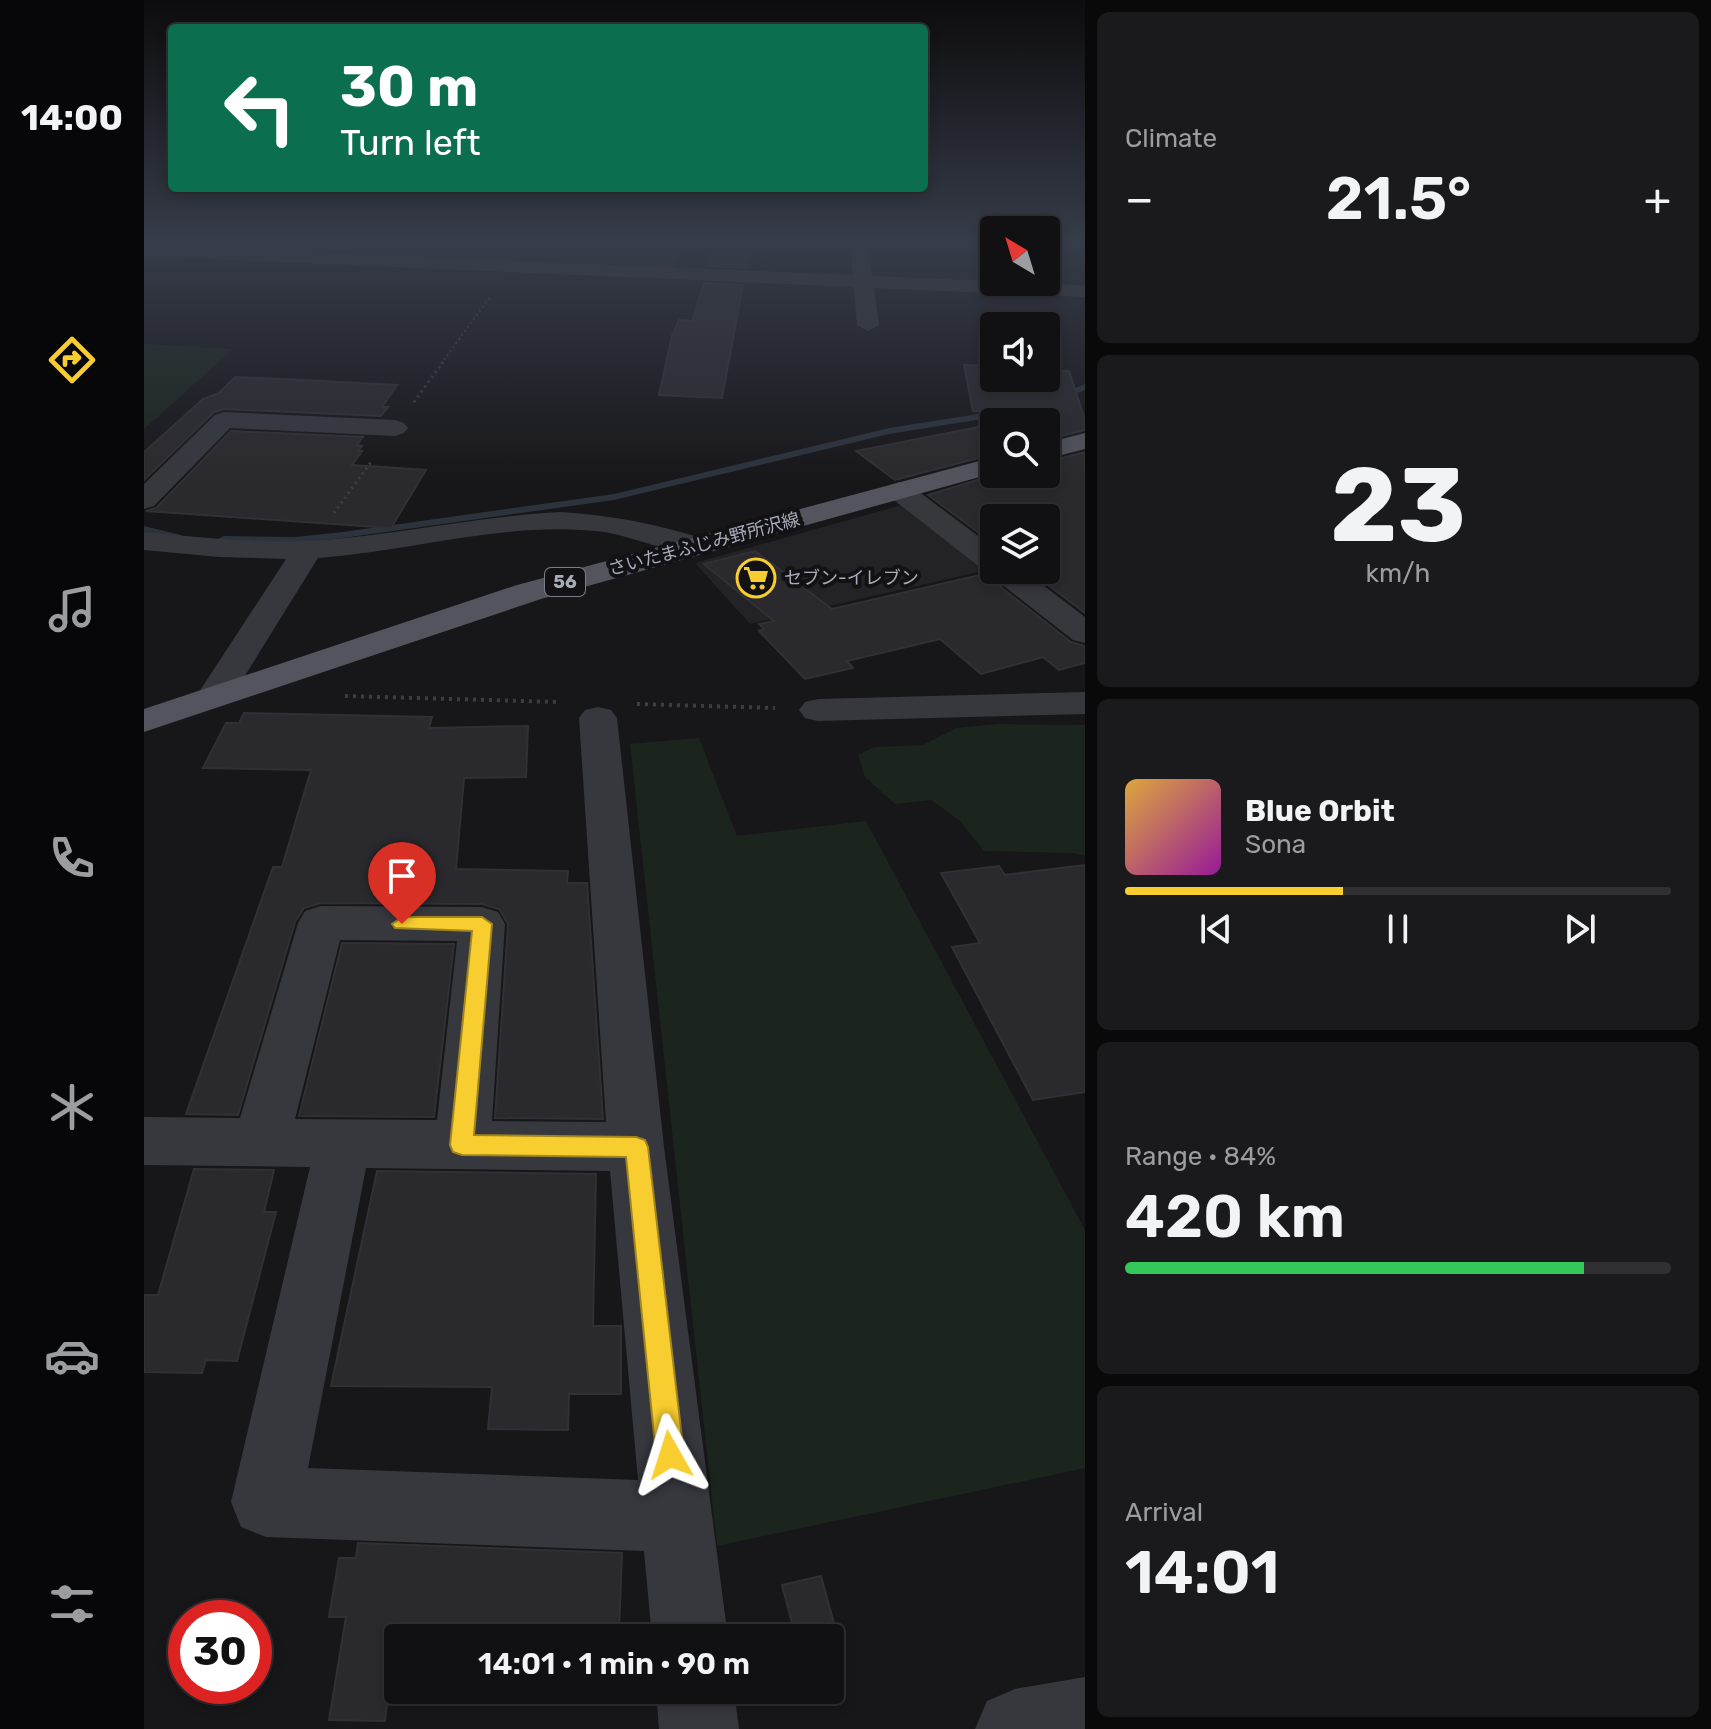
<!DOCTYPE html>
<html lang="en">
<head>
<meta charset="utf-8">
<style>
  :root { --surface:#111013; --page:#1a191c; --text:#f1f3f6; --muted:#9c9da0; --line:#303033; --accent:#f8cd2f }
  body { margin:0; font-family:Rubik,"Noto Sans JP",sans-serif; background:var(--page); color:var(--text); height:100vh; display:flex; flex-direction:column; font-size:30px; white-space:nowrap }
  * { box-sizing:border-box; margin:0 }
  p { font-size:26px; color:var(--muted) }
  .icon { flex:none; width:44px; height:44px; fill:none; stroke:currentColor; stroke-width:2; stroke-linecap:round; stroke-linejoin:round }
  .map { position:relative; flex:1; overflow:hidden }
  .drawer { display:flex; flex-direction:column; gap:12px; padding:12px; background:#09090a; width:626px }
  .drawer>* { flex:none }
  .top-card { position:absolute; left:24px; top:24px; width:760px; height:168px; border-radius:8px; box-shadow:0 4px 12px #0003,0 0 0 2px var(--line); background:#0b6e4f; color:#fff; overflow:hidden }
  .needle { width:52px; rotate:322deg }
  .controls { position:absolute; left:836px; top:216px; display:grid; gap:16px }
  .controls a { display:grid; place-items:center; width:80px; height:80px; border-radius:8px; background:var(--surface); box-shadow:0 4px 12px #0003,0 0 0 2px var(--line); font-size:40px }
  .speed { position:absolute; left:24px; top:1600px; display:flex; gap:16px; font-size:40px; font-weight:700; text-align:center }
  .speed>* { display:grid; place-content:center; width:104px; height:104px; border-radius:50%; background:var(--surface); box-shadow:0 4px 12px #0003,0 0 0 2px var(--line); line-height:1 }
  .speed .limit { border:12px solid #d22; background:#fff; color:#111 }
  .pin { position:absolute; display:grid; place-items:center; width:68px; height:68px; color:#fff; margin:-82px -34px; border-radius:50% 50% 50% 0; rotate:-45deg; box-shadow:0 0 8px #0007 }
  .pin .icon { rotate:45deg }
  .me { position:absolute; width:88px; margin:-44px; rotate:354deg; stroke-linejoin:round; filter:drop-shadow(0 0 6px #0008) }
  .turn { display:flex; align-items:center; gap:28px; height:168px; padding:0 40px; font-size:36px }
  .turn .icon { width:104px; height:104px; stroke-width:2.5 }
  .turn b { display:block; font-size:56px; line-height:68px }
  .big { font-size:60px; font-weight:600; line-height:1.1 }
  .drawer .card { flex:1; display:flex; flex-direction:column; justify-content:center; gap:12px; min-width:0; padding:0 28px; border-radius:12px; background:var(--page) }
  .drawer .dial { align-items:center; gap:0 }
  .dial b { font-size:104px; line-height:1 }
  .song { display:flex; align-items:center; gap:24px }
  .cover { width:96px; height:96px; border-radius:12px; background:linear-gradient(135deg,hsl(40 70% 55%),hsl(300 70% 35%)) }
  .played { height:8px; border-radius:4px; background:linear-gradient(90deg,var(--accent) 40%,var(--line) 40%) }
  .keys { display:flex; justify-content:space-around; direction:ltr }
  .heat { display:flex; justify-content:space-between; align-items:center; font-size:44px; direction:ltr }
  .charge { height:12px; border-radius:6px; background:linear-gradient(90deg,#34c759 84%,var(--line) 0) }
  .trip { position:absolute; left:240px; top:1624px; width:460px; height:80px; border-radius:8px; background:var(--surface); box-shadow:0 4px 12px #0003,0 0 0 2px var(--line); font-weight:600; line-height:80px; text-align:center }
  main { display:flex; flex:1; min-height:0 }
  .tabs { display:flex; flex-direction:column; width:144px; justify-content:space-around; align-items:center; background:#070608; color:var(--muted) }
  .tabs .icon { width:56px; height:56px }
  .tabs .current { color:var(--accent) }
  .tabs b { font-size:36px; color:var(--text) }
  .map>svg:first-child { display:block }
  .built { fill:#232226 }
  .green { fill:#1c241e }
  .lines { fill:none; stroke-linecap:round; stroke-linejoin:round }
  .stream { fill:#2c333d; fill-rule:evenodd }
  .building { fill:#2a292d; stroke:#313035; stroke-width:2 }
  .path-far2 { stroke:#3d3e45; stroke-width:2; stroke-dasharray:2 3; stroke-linecap:butt }
  .path-far1 { stroke:#3d3e45; stroke-width:3; stroke-dasharray:2 4; stroke-linecap:butt }
  .path { stroke:#3d3e45; stroke-width:4; stroke-dasharray:3 5; stroke-linecap:butt }
  .minor { fill:#37383e; fill-rule:evenodd }
  .primary { fill:#53545d; fill-rule:evenodd }
  .route { fill:#f8cd2f; stroke:#a1851f; stroke-width:2 }
  .labels { text-anchor:middle; stroke-width:8; stroke-linejoin:round; paint-order:stroke }
  .far-street-label { font-size:18px; fill:#a8abb9; stroke:#121114 }
  .far-poi-label { font-size:18px; fill:#a8abb9; stroke:#121114; text-anchor:start }
  .shield { fill:#121114; stroke:#7b7d88; stroke-width:2 }
  .shield-label { font-size:18px; font-weight:bold; fill:#a8abb9 }
</style>
</head>
<body>
<main>
<nav class="tabs">
<b>14:00</b>
<svg class="icon current" aria-label="directions" viewBox="0 0 24 24"><path d="M12 3l9 9-9 9-9-9zM9 14v-3h6M13 9l2 2-2 2"/></svg>
<svg class="icon" aria-label="music" viewBox="0 0 24 24"><path d="M9 18V5l10-2v13"/><circle cx="6" cy="18" r="3"/><circle cx="16" cy="16" r="3"/></svg>
<svg class="icon" aria-label="phone" viewBox="0 0 24 24"><path d="M5 4h4l2 5-3 2q2 4 5 5l2-3 5 2v4C11 20 4 13 5 4z"/></svg>
<svg class="icon" aria-label="climate" viewBox="0 0 24 24"><path d="M12 3v18M4 7l16 10M4 17L20 7"/></svg>
<svg class="icon" aria-label="car" viewBox="0 0 24 24"><path d="M5 17H2v-5l4-1 3-4h7l3 4 3 1v5h-3M9 17h6M6 11h13"/><circle cx="7" cy="17" r="2"/><circle cx="17" cy="17" r="2"/></svg>
<svg class="icon" aria-label="filters" viewBox="0 0 24 24"><path d="M4 7h16M4 17h16"/><circle cx="9" cy="7" r="2"/><circle cx="15" cy="17" r="2"/></svg>
</nav>
<div class="map">
<svg width="941" height="1729" viewBox="0 0 941 1729">
  <rect width="100%" height="100%" fill="#171619"/>
  <!-- built -->
  <g class="built">
    <polygon points="0,242 540,242 530,271 0,249"/>
    <polygon points="761,504 843,570 606,624 551,563"/>
  </g>
  <!-- green -->
  <g class="green">
    <polygon points="0,344 89,349 0,429"/>
    <polygon points="854,724 941,725 941,856 929,853 840,851 816,821 787,800 751,804 721,777 714,755 730,747 779,745 813,728"/>
    <polygon points="555,738 593,836 722,821 941,1230 941,1468 573,1546 486,744"/>
  </g>
  <g class="lines">
    <!-- stream -->
    <g class="stream">
      <polygon points="941,384 941,390 914,400 910,397"/>
      <polygon points="873,408 876,409 876,413 745,434 470,500 199,538 151,543 80,542 74,539 80,536 151,537 199,532 470,494 745,428"/>
      <polygon points="0,526 37,535 39,537 33,540 0,532"/>
    </g>
  </g>
  <!-- building -->
  <g class="building">
    <polygon points="572,242 606,242 602,268 565,266"/>
    <polygon points="560,283 599,285 578,398 515,395 528,336 535,320 548,321"/>
    <polygon points="820,365 850,366 850,378 902,378 902,369 925,371 941,420 941,430 902,440 902,422 855,422 854,412 829,411"/>
    <polygon points="91,377 158,380 253,385 238,407 244,407 237,416 80,409 70,412 0,480 0,452 59,399 75,393"/>
    <polygon points="850,424 850,454 751,480 712,451"/>
    <polygon points="87,431 219,437 213,445 218,446 214,451 218,451 208,465 282,470 247,528 2,511 12,508"/>
    <polygon points="941,452 941,613 884,570 902,570 902,518 850,518 850,544 784,495 853,474 902,474 902,462"/>
    <polygon points="611,551 688,609 840,574 927,642 941,646 941,663 915,670 899,657 837,674 796,639 703,661 709,668 661,679 615,631 620,629 615,624 630,621 560,564"/>
    <polygon points="100,713 288,717 285,728 384,726 382,777 320,778 312,869 424,871 423,883 443,883 459,1119 351,1118 364,924 355,909 338,904 177,903 160,908 151,922 94,1115 42,1114 129,867 138,867 167,770 59,768 82,723 95,723"/>
    <polygon points="941,865 941,1092 889,1100 808,947 836,943 797,873 855,866 861,875"/>
    <polygon points="198,943 310,944 290,1117 155,1116"/>
    <polygon points="50,1169 130,1170 120,1212 132,1212 93,1361 62,1360 58,1373 0,1372 0,1295 14,1295"/>
    <polygon points="233,1171 452,1174 449,1326 477,1326 477,1394 425,1394 424,1430 344,1429 348,1387 187,1386"/>
    <polygon points="214,1543 478,1553 475,1632 309,1628 308,1638 254,1638 254,1690 304,1690 302,1705 243,1704 241,1721 185,1720 202,1617 185,1617 195,1558 212,1558"/>
    <polygon points="677,1576 694,1638 652,1638 638,1585"/>
  </g>
  <g class="lines">
    <!-- path-far2 -->
    <polyline class="path-far2" points="297,364 346,297"/>
    <!-- path-far1 -->
    <g class="path-far1">
      <polyline points="270,402 299,362"/>
      <polyline points="190,513 227,462"/>
    </g>
    <!-- path -->
    <g class="path">
      <polyline points="201,696 415,702"/>
      <polyline points="493,704 631,708"/>
    </g>
    <!-- minor -->
    <g class="minor">
      <polygon points="706,242 724,242 728,276 941,285 941,297 730,288 735,325 724,331 713,325 710,287 0,256 0,246 709,275"/>
      <polygon points="80,412 251,420 260,423 264,428 260,433 251,436 86,428 10,506 0,509 0,484 71,415"/>
      <polygon points="756,482 766,485 850,548 850,570 879,570 941,617 941,643 929,640 746,497 742,491 746,485"/>
      <path d="M 417,512 C 467,515 513,524 561,539 L 565,546 L 561,553 C 538,558 488,536 460,532 C 365,520 269,551 174,558 L 84,703 L 71,706 L 58,703 L 53,695 L 142,559 L 75,557 L 0,550 L 0,532 C 59,538 119,544 178,540 C 258,534 336,516 417,512 Z"/>
      <polygon points="941,692 941,714 674,721 661,718 655,710 661,702 674,699"/>
      <path d="M 454,707 L 467,710 L 473,718 L 520,1147 L 584,1638 L 508,1638 L 500,1551 L 122,1537 L 97,1527 L 87,1502 L 166,1167 L 0,1165 L 0,1117 L 96,1118 L 154,923 L 161,911 L 177,906 L 338,907 L 354,912 L 361,924 L 348,1121 L 462,1122 L 435,718 L 441,710 ZM 196,940 L 313,941 L 293,1120 L 151,1119 ZM 222,1168 L 466,1171 L 494,1480 L 164,1468 Z"/>
      <polygon points="941,1677 941,1729 831,1729 843,1701 871,1689"/>
      <polygon points="512,1690 590,1690 595,1729 515,1729"/>
    </g>
    <!-- primary -->
    <g class="primary">
      <polygon points="941,433 941,449 902,459 902,443"/>
      <polygon points="850,457 850,473 397,599 0,732 0,709 373,585"/>
    </g>
  </g>
  <!-- sky -->
  <linearGradient id="sky" x2="0" y2="1"><stop stop-color="#0d0c0e"/><stop offset="0.5" stop-color="#363c49"/><stop offset="1" stop-color="#363c49" stop-opacity="0"/></linearGradient>
  <rect width="941" height="484" fill="url(#sky)"/>
  <!-- route -->
  <polygon class="route" points="258,917 338,917 348,924 330,1135 492,1137 501,1140 504,1147 540,1455 536,1465 526,1469 516,1465 512,1455 482,1157 318,1155 309,1152 306,1145 328,931 251,928 248,924"/>
  <!-- icons -->
  <defs>
    <g id="supermarket-ring" transform="scale(2)"><circle r="9.5" fill="#121114" stroke="#f8cd2f" stroke-width="1.5"/><path d="M-6-5.5h2.5l.6 2H6L4.5 2H-2.5L-4.4-4H-6ZM-1.5 3.2a1.3 1.3 0 1 0 .1 0ZM3 3.2a1.3 1.3 0 1 0 .1 0Z" fill="#f8cd2f"/></g>
  </defs>
  <g fill-rule="evenodd">
    <use href="#supermarket-ring" x="612" y="578"/>
  </g>
  <g class="labels">
    <!-- far-street labels -->
    <g class="far-street-label">
      <text transform="translate(560 544) rotate(-15)" y="6">さいたまふじみ野所沢線</text>
    </g>
    <!-- far-poi labels -->
    <g class="far-poi-label">
      <text x="640" y="584">セブン-イレブン</text>
    </g>
    <!-- shield labels -->
    <rect class="shield" x="401" y="568" width="40" height="28" rx="6"/>
    <g class="shield-label">
      <text x="421" y="588">56</text>
    </g>
  </g>
</svg>
<div class="controls">
<a><svg class="needle" viewBox="-14 -14 28 28"><path d="M0-13l5 13h-10z" fill="#e53935"/><path d="M0 13l5-13h-10z" fill="#9c9da0"/></svg></a>
<a><svg class="icon" aria-label="sound" viewBox="0 0 24 24"><path d="M4 9h4l5-4v14l-5-4H4zM17 9q2 3 0 6"/></svg></a>
<a><svg class="icon" aria-label="search" viewBox="0 0 24 24"><circle cx="10" cy="10" r="6"/><path d="M15 15l6 6"/></svg></a>
<a><svg class="icon" aria-label="layers" viewBox="0 0 24 24"><path d="M12 4l9 5-9 5-9-5zM3 14l9 5 9-5"/></svg></a>
</div>
<div class="speed"><div class="limit">30</div></div>
<div class="pin" style="left:258px;top:924px;background:#d93025"><svg class="icon" aria-label="arrive" viewBox="0 0 24 24"><path d="M6 21V4h12l-3 4 3 4H6"/></svg></div>
<svg class="me" style="left:526px;top:1455px" viewBox="-20 -20 40 40"><path d="M0-17L14 15 0 8-14 15z" fill="#f8cd2f" stroke="#fff" stroke-width="4"/></svg>
<div class="trip">14:01 · 1 min · 90 m</div>
<div class="top-card">
<div class="turn"><svg class="icon" aria-label="left" viewBox="0 0 24 24"><path d="M17 20v-9H6M10 6l-5 5 5 5"/></svg><div><b>30 m</b>Turn left</div></div>
</div>
</div>
<section class="drawer">
<div class="card"><p>Climate</p>
<div class="heat"><a>−</a><b class="big">21.5°</b><a>+</a></div>
</div>
<div class="card dial"><b>23</b><p>km/h</p></div>
<div class="card">
<div class="song"><i class="cover"></i><div><b>Blue Orbit</b><p>Sona</p></div></div>
<div class="played"></div>
<div class="keys"><svg class="icon" aria-label="previous" viewBox="0 0 24 24"><path d="M18 5L8 12l10 7zM5 5v14"/></svg><svg class="icon" aria-label="pause" viewBox="0 0 24 24"><path d="M8 5v14M16 5v14"/></svg><svg class="icon" aria-label="next" viewBox="0 0 24 24"><path d="M6 5l10 7-10 7zM19 5v14"/></svg></div>
</div>
<div class="card"><p>Range · 84%</p><b class="big">420 km</b><div class="charge"></div></div>
<div class="card"><p>Arrival</p><b class="big">14:01</b></div>
</section>
</main>
</body>
</html>
